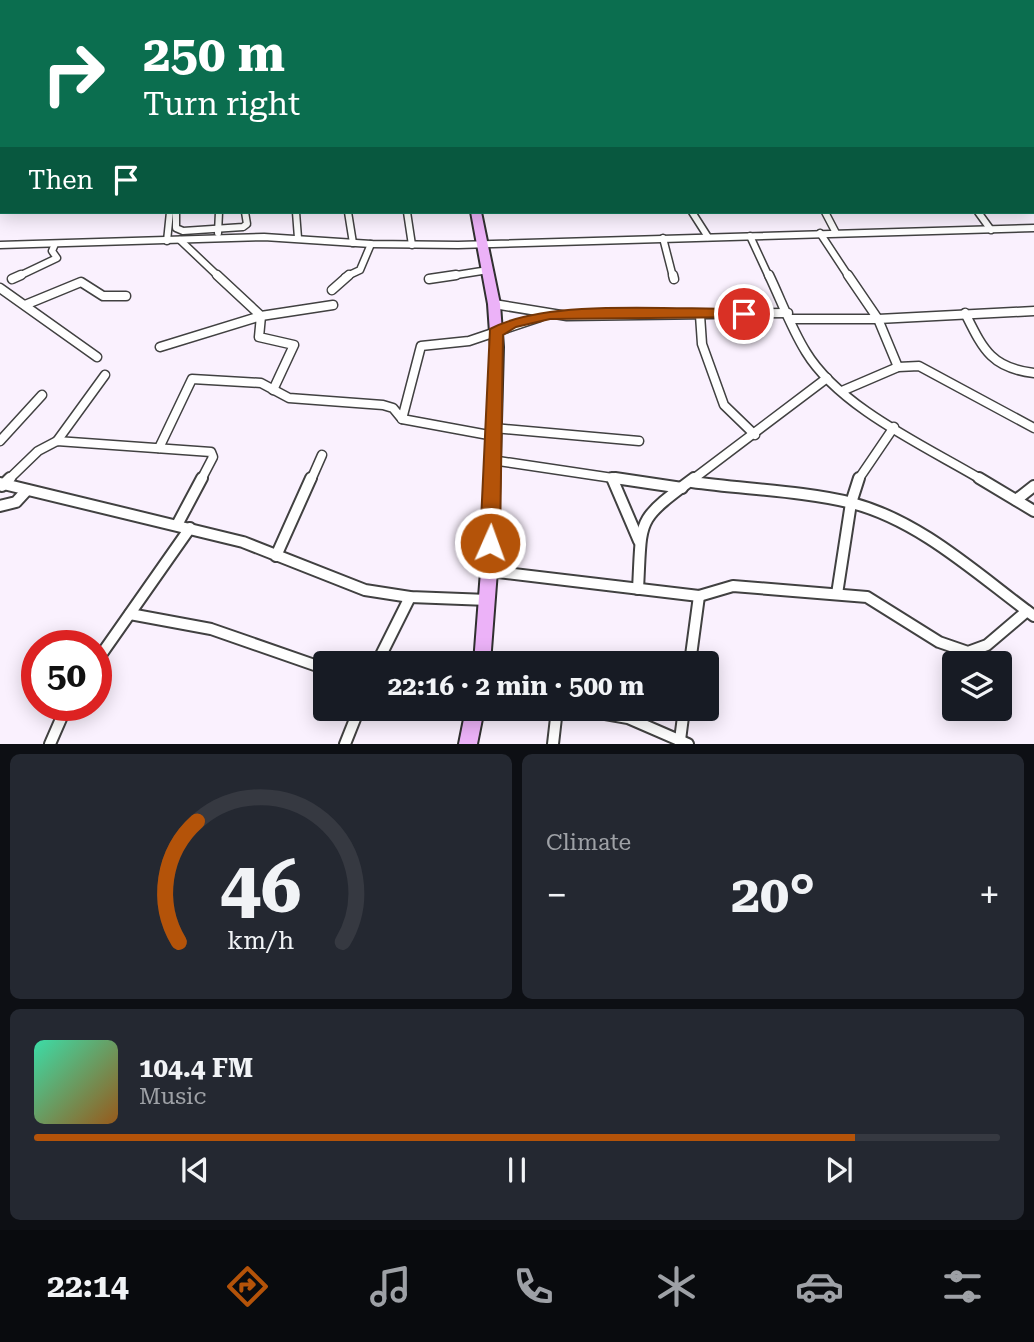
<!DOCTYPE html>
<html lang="en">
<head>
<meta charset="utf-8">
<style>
  :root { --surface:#171b24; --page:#242831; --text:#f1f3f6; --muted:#9ea1a6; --line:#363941; --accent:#b45309 }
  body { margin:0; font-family:"Roboto Serif",serif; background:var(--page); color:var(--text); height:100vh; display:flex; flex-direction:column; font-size:26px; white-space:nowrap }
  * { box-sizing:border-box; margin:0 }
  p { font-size:23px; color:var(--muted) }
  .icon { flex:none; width:38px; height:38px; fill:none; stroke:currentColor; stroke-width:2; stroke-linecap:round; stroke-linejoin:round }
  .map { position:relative; height:744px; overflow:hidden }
  .sheet { display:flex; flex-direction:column; gap:10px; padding:10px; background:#0d0f14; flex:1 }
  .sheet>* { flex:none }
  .banner { position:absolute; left:0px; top:0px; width:1034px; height:214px; box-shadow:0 4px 18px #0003; background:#0b6e4f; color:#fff; overflow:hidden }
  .tools { position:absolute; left:942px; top:651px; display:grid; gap:14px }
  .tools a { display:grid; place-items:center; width:70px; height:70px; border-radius:7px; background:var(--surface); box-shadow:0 4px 18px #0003; font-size:35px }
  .speed { position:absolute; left:21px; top:630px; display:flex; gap:14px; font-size:35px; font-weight:700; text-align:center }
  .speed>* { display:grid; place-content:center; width:91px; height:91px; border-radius:50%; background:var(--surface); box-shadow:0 4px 18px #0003; line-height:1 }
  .speed .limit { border:10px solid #d22; background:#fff; color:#111 }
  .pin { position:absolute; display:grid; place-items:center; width:60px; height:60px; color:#fff; margin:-30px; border:4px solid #fff; border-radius:50%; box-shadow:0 2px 7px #0007 }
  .me { position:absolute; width:77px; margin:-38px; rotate:2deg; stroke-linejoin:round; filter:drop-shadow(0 0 5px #0008) }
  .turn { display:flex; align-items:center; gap:24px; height:147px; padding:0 28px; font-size:32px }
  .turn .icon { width:91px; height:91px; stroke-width:2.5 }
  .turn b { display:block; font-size:49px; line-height:60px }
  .then { display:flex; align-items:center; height:66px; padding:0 28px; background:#0003; gap:14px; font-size:26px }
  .big { font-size:52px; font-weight:700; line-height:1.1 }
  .sheet .tile { flex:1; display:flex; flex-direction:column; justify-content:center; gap:10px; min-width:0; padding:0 24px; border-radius:10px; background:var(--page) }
  .sheet .dial { align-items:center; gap:0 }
  .dial svg { height:182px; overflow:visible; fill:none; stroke:var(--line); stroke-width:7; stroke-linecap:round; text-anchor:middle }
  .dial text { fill:var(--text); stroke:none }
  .song { display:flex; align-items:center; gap:21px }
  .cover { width:84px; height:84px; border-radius:10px; background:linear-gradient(135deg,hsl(160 70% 55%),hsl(30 70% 35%)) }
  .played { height:7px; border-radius:4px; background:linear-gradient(90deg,var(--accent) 85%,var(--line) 85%) }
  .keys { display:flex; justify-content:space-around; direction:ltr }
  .heat { display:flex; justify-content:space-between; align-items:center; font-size:38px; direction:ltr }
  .sheet .tiles { flex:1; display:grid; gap:10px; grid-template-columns:1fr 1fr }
  .tile:last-child { grid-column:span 2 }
  .trip { position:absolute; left:313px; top:651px; width:406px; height:70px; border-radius:7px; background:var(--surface); box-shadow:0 4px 18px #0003; font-weight:700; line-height:70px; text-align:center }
  .tabs { display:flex; height:112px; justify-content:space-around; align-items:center; background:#090b0e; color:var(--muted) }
  .tabs .icon { width:49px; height:49px }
  .tabs .on { color:var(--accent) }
  .tabs b { font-size:32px; color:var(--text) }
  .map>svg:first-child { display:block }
  .industrial { fill:#e4eceb }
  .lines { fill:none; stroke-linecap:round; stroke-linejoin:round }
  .street-far3-casing { stroke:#414141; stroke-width:6 }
  .street-far2-casing { stroke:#414141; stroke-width:9 }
  .street-far1-casing { stroke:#414141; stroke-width:11 }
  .street-casing { stroke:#414141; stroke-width:14 }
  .secondary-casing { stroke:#303030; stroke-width:4 }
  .primary-casing { stroke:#1f1f1f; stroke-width:4 }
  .street-far3 { stroke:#fff; stroke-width:4.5 }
  .street-far2 { stroke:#fff; stroke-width:6 }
  .street-far1 { stroke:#fff; stroke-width:8 }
  .street { stroke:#fff; stroke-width:10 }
  .secondary { fill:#ecb2f8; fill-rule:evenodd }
  .primary { fill:#c872ed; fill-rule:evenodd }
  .route { fill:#b45309; stroke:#753606; stroke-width:2 }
</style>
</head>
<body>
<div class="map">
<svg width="1034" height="744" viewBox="0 0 1034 744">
  <rect width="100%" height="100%" fill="#faf1fe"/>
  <!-- industrial -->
  <polygon class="industrial" points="281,0 632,0 637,2 284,2"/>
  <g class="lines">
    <!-- street-far3 casing -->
    <g class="street-far3-casing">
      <g id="street-far3">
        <polyline points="835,0 840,2"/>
        <polyline points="867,0 872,2"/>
        <polyline points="911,0 916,2"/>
        <polyline points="1031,0 1034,1"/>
        <polyline points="7,2 13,0"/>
        <polyline points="123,2 132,0"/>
        <polyline points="174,2 177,0"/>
        <polyline points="788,2 795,0"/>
      </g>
    </g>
    <!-- street-far2 casing -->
    <g class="street-far2-casing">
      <g id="street-far2">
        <polyline points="0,153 2,151"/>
        <polyline points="1032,194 1034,196"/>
        <polyline points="176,212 176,228 183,231 243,227 247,224 245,212"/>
        <polyline points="296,212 298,238"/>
        <polyline points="348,212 353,243"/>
        <polyline points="407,212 412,245"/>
        <polyline points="692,212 708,237"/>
        <polyline points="825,212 836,233"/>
        <polyline points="978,212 991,230"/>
        <polyline points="218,233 219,212"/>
        <polyline points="820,233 849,277"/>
        <polyline points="750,236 769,277"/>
        <polyline points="663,238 673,277"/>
        <polyline points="180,240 219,277"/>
        <polyline points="167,241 170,212"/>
        <polyline points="0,245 264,237 371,244 458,245 1034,228"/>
        <polyline points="17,277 57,258 52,251 55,244"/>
        <polyline points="345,277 360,270 371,244"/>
        <polyline points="444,277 488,270"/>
      </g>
    </g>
    <!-- street-far1 casing -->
    <g class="street-far1-casing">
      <g id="street-far1">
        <polyline points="217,275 261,316 333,305"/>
        <polyline points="673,275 674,279"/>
        <path d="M 769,275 C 781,300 791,328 806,352 C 840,408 927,447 982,480"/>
        <polyline points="848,275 878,319 898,367"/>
        <polyline points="12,279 21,275"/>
        <polyline points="429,279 456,275"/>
        <polyline points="0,288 97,357"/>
        <polyline points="332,290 349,275"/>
        <polyline points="494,304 567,316 788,313"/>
        <polyline points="25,305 81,282 103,296 126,296"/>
        <path d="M 965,313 C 983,349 991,368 1034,373"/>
        <polyline points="700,315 702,344 724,405 755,435"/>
        <polyline points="791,319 878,319 1034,311"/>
        <polyline points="160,347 261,316 259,337 294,345 273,390"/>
        <polyline points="842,391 898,367 919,366 1034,428"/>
        <polyline points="402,419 421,346 469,341 540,317"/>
        <polyline points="494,428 639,441"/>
        <polyline points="0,441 42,395"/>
        <polyline points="57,441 105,375"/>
        <polyline points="159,448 192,379 261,383 289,398 383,405 393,408 402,419 494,436"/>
        <polyline points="492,460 626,480"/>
        <polyline points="8,480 38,451 57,441 211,452 213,457 201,480"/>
        <polyline points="311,480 322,455"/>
        <polyline points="692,480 827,378"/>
        <polyline points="858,480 894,427"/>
      </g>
    </g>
    <!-- street casing -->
    <g class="street-casing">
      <g id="street">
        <polyline points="612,478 639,541"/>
        <polyline points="615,478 682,488"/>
        <polyline points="979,478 1034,511"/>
        <path d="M 692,482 C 741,489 805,491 852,503 C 921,521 978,575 1034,616"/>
        <polyline points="0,483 243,542 365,590 410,597 488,600"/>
        <polyline points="2,486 10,478"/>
        <polyline points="1016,500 1034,486"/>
        <polyline points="0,506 16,502 27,490"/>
        <polyline points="177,525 202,478"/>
        <polyline points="276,556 311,478"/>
        <polyline points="489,571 699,596 733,586 867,597 939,642 968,652 987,645 1027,611"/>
        <path d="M 638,589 C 642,517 635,522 694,478"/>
        <polyline points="837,594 851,503 859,478"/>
        <polyline points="130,614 211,629 326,669"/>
        <polyline points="96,662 190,528"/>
        <polyline points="377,663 410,597"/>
        <polyline points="690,663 699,596"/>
        <polyline points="577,709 628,718 688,744"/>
        <polyline points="680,740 684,709"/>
        <polyline points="50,744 67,705"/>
        <polyline points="345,744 359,709"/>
        <polyline points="553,744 557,709"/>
      </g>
    </g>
    <!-- secondary casing -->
    <g class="secondary-casing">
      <g id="secondary">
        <polygon points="261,0 269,0 271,2 263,2"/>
        <polygon points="471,212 481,212 500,304 503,347 497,571 490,663 474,663 481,571 491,347 488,304"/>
        <polygon points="466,709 484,709 477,744 459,744"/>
      </g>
    </g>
    <!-- primary casing -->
    <g class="primary-casing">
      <g id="primary">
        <polygon points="128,0 148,0 127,2"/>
        <polygon points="152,0 164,0 149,2"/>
        <rect x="0" y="28" width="2" height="4"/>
      </g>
    </g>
    <!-- street-far3 -->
    <use href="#street-far3" class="street-far3"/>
    <!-- street-far2 -->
    <use href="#street-far2" class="street-far2"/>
    <!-- street-far1 -->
    <use href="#street-far1" class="street-far1"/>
    <!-- street -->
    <use href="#street" class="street"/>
    <!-- secondary -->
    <use href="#secondary" class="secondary"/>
    <!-- primary -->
    <use href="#primary" class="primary"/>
  </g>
  <!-- route -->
  <path class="route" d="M 744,309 L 749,311 L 749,317 L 550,319 L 516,327 L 503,335 L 500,543 L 497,549 L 483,549 L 480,543 L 490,329 C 547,298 676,310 744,309 Z"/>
</svg>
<div class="tools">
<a><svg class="icon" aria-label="layers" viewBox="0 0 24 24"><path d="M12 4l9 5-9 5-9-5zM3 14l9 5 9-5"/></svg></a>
</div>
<div class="speed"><div class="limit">50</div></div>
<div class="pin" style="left:744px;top:314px;background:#d93025"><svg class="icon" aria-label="arrive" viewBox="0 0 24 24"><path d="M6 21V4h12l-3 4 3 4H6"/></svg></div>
<svg class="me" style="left:490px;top:543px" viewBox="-20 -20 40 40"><circle r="17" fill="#b45309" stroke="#fff" stroke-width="3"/><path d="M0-11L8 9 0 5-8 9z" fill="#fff"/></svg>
<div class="trip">22:16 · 2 min · 500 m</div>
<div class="banner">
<div class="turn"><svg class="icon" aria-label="right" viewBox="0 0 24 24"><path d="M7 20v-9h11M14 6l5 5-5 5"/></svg><div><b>250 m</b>Turn right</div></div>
<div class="then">Then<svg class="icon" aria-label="arrive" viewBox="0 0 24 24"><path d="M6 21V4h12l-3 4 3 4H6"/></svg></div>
</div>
</div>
<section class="sheet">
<div class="tiles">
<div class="tile dial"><svg viewBox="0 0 100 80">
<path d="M14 69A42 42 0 1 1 86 69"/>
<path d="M14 69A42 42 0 0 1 22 16" stroke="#b45309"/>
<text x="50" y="56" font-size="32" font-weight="700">46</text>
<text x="50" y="72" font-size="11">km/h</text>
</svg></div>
<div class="tile"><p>Climate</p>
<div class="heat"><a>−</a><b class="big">20°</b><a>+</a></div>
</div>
<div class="tile">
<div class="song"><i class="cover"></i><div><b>104.4 FM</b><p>Music</p></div></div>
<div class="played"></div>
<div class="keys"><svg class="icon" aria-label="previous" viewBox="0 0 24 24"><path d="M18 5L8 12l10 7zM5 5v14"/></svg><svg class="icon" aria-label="pause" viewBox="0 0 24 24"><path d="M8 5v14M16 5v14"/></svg><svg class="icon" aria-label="next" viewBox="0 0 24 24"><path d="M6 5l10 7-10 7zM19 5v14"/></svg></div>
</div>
</div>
</section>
<nav class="tabs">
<b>22:14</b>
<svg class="icon on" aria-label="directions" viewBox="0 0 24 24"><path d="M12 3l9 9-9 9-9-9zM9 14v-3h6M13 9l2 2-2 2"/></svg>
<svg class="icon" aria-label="music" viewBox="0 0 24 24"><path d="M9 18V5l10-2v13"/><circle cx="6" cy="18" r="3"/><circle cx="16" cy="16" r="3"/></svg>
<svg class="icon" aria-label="phone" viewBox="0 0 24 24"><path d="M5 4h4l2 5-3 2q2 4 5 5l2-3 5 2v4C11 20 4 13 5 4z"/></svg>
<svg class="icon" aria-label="climate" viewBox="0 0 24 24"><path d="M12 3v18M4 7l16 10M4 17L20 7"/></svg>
<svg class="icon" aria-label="car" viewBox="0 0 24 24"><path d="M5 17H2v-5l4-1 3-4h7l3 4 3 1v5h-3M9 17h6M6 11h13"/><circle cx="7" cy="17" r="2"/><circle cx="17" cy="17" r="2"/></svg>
<svg class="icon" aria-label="filters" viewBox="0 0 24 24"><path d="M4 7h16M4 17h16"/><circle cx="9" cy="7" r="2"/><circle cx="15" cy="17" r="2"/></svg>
</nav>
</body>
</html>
